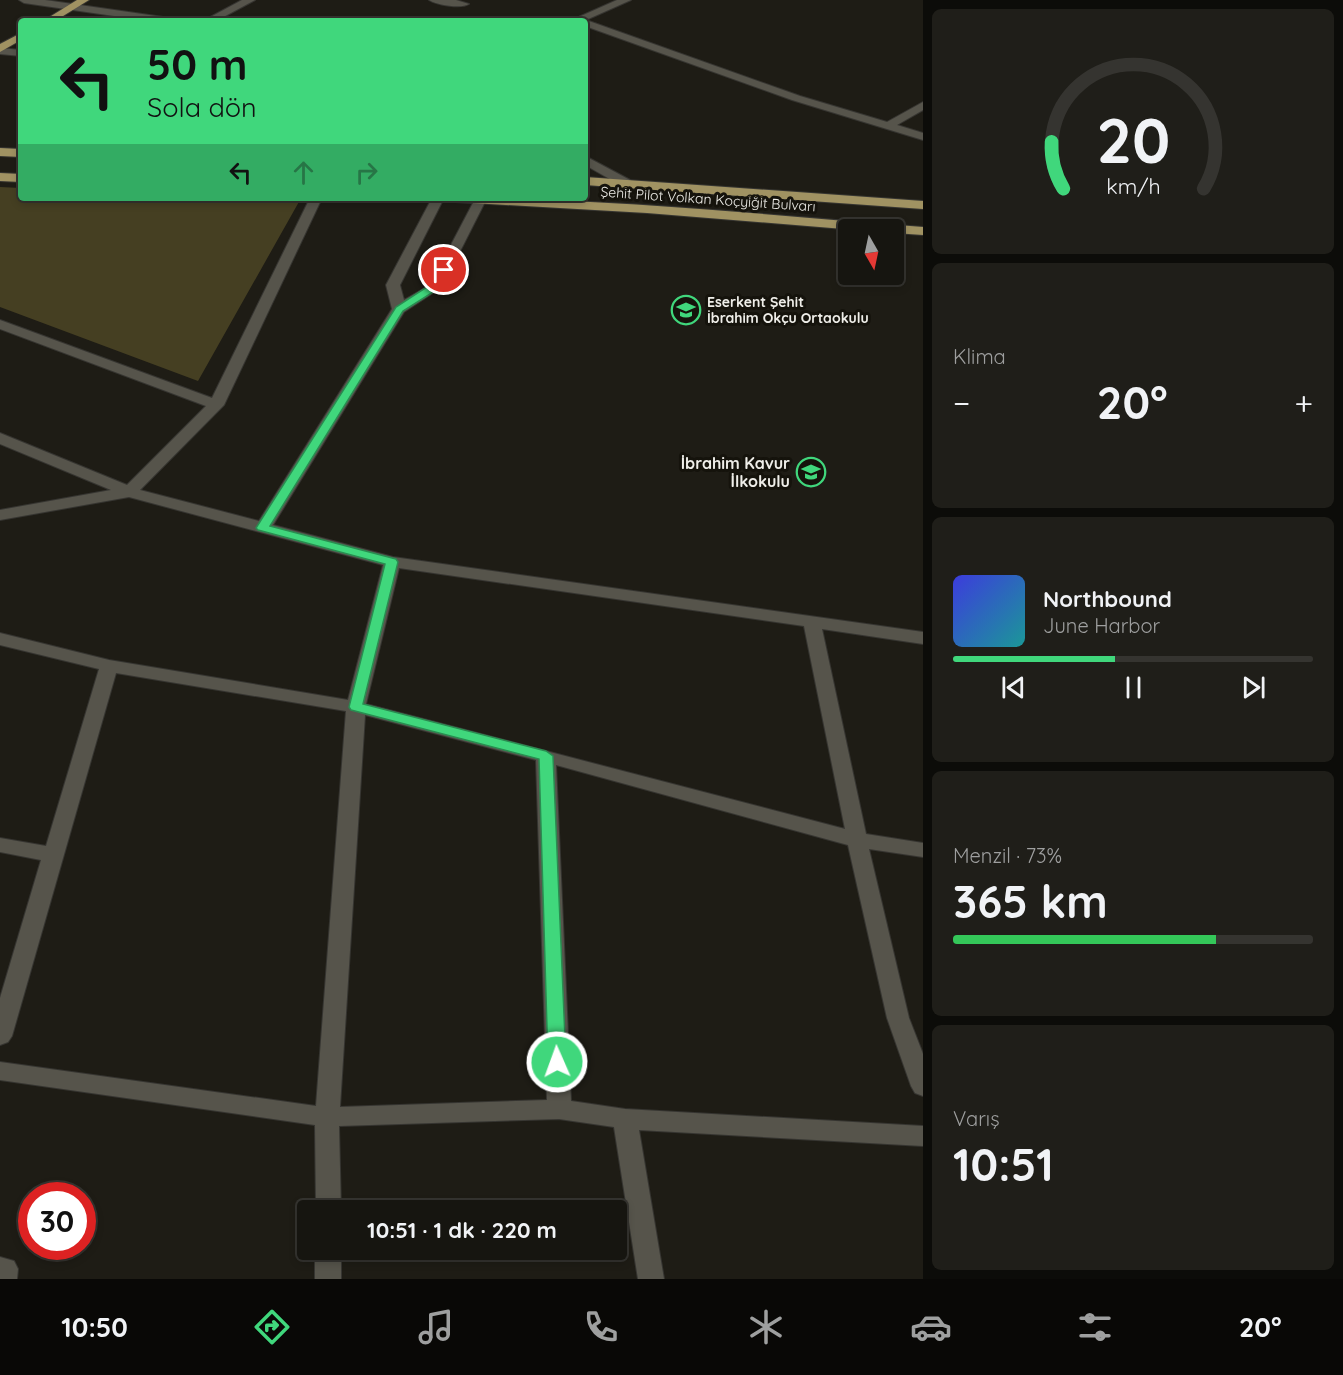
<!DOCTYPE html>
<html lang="tr">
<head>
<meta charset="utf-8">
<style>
  :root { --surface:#161510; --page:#1f1e19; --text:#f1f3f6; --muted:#9e9f9f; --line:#353430; --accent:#40d77c }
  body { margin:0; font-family:Quicksand,sans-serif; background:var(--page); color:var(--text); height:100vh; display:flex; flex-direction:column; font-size:22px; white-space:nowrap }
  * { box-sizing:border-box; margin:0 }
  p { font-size:20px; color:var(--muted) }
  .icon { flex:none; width:33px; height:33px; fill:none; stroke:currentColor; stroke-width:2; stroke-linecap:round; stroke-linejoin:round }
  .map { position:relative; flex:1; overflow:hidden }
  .sheet { display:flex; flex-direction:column; gap:9px; padding:9px; background:#0c0c09; width:420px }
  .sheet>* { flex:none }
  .top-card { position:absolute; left:18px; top:18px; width:570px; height:183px; border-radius:6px; box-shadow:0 3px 9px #0003,0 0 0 2px var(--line); background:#40d77c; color:#111; overflow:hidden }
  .needle { width:39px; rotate:171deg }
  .fabs { position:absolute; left:838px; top:219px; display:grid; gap:12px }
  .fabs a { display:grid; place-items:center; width:66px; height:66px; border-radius:6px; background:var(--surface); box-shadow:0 3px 9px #0003,0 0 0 2px var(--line); font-size:30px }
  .speed { position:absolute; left:18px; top:1182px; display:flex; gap:12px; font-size:30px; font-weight:700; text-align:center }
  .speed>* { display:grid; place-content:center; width:78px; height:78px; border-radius:50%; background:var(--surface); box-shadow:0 3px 9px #0003,0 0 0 2px var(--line); line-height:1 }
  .speed .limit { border:9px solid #d22; background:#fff; color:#111 }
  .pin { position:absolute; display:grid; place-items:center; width:51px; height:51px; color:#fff; margin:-26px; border:3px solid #fff; border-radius:50%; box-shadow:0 2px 6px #0007 }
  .me { position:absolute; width:66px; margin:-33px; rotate:358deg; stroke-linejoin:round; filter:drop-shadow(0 0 4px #0008) }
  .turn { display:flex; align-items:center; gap:21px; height:126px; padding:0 30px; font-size:27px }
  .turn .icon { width:78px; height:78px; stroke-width:2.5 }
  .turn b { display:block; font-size:42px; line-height:51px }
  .lanes { display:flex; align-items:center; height:57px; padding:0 30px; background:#0003; justify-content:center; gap:30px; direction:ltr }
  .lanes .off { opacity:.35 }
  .big { font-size:45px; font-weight:800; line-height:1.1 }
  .sheet .card { flex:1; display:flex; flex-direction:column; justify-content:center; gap:9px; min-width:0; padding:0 21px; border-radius:9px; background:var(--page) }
  .sheet .dial { align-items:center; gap:0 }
  .dial svg { height:156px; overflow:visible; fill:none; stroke:var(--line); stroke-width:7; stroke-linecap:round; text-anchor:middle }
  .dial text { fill:var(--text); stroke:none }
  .song { display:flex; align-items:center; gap:18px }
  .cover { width:72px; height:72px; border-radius:9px; background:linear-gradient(135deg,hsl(240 70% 55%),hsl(180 70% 35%)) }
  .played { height:6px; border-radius:3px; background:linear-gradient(90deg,var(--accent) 45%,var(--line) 45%) }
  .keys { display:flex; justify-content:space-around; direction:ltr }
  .heat { display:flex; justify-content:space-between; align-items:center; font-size:33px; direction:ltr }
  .charge { height:9px; border-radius:4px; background:linear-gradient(90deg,#34c759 73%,var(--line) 0) }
  .trip { position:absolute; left:297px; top:1200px; width:330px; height:60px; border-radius:6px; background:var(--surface); box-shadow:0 3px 9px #0003,0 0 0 2px var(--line); font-weight:800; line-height:60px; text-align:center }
  .tab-bar { display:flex; height:96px; justify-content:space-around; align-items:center; background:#090806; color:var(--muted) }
  .tab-bar .icon { width:42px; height:42px }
  .tab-bar .active { color:var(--accent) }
  .tab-bar b { font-size:27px; color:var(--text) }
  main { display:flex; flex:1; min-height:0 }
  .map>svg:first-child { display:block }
  .green { fill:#453f22 }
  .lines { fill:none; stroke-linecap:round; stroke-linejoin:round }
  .minor-casing { stroke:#363531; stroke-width:2 }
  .major-casing { stroke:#363531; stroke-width:2 }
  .minor { fill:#56544b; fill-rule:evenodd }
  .major { fill:#a09262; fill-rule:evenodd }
  .route { fill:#40d77c; stroke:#2a8c51; stroke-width:1.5 }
  .labels { text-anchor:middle; stroke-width:6; stroke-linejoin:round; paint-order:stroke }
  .far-street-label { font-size:14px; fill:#efeee9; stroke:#15130c }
  .far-poi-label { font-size:14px; font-weight:bold; fill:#efeee9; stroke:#15130c; text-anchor:start }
  .poi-label { font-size:16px; font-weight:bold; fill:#efeee9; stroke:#15130c; text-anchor:end }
</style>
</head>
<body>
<main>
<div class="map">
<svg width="923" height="1279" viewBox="0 0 923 1279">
  <rect width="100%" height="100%" fill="#1e1c15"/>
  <!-- green -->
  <polygon class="green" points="0,187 21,188 21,198 300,200 198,381 0,307"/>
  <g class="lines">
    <!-- minor casing -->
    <g class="minor-casing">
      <g id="minor">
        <polygon points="19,0 45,0 170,18 175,21 149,21 24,3"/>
        <polygon points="242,0 255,0 216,21 203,21"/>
        <path d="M 429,0 L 456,0 L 469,4 C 461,9 437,5 429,0 Z"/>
        <polygon points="617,0 631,0 586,20 800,96 887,122 923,102 923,110 897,125 923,133 923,140 792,100 585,26 585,21 572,20"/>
        <polygon points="0,48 21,50 21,56 0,54"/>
        <polygon points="585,156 630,180 632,183 626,187 622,186 585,165"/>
        <path d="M 310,198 L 322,198 L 224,405 L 140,490 L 259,521 L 392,309 L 386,285 L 432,198 L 444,198 L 400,285 L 404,300 L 430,285 L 475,199 L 487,198 L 442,287 L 404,312 L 273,525 L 393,557 L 923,632 L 923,644 L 822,629 L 866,834 L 923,843 L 923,857 L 869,849 L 909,1018 L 923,1054 L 923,1096 L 915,1093 L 911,1086 L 887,1018 L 848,845 L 556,765 L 571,1101 L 625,1109 L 923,1126 L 923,1146 L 639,1130 L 664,1279 L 638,1279 L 614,1127 L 559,1119 L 339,1126 L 341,1210 L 316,1210 L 315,1125 L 0,1080 L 0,1062 L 316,1106 L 346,711 L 116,673 L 12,1036 L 8,1042 L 0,1045 L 0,998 L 41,860 L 0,852 L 0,838 L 46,846 L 99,669 L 0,645 L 0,633 L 109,660 L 348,700 L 383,565 L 129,497 L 0,520 L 0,510 L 111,490 L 0,444 L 0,433 L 127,485 L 206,406 L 0,329 L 0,320 L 212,398 ZM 399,568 L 804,626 L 845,829 L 366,704 ZM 365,715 L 536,760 L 547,1100 L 340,1107 Z"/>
        <rect x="315" y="1250" width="26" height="29"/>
        <polygon points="0,1257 14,1261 18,1269 17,1279 0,1279"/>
      </g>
    </g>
    <!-- major casing -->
    <g class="major-casing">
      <g id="major">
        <polygon points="77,0 89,0 55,21 43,21"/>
        <polygon points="21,33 21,40 0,52 0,44"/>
        <polygon points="0,148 21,149 21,157 0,156"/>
        <polygon points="0,173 21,174 21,182 0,181"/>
        <polygon points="585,177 923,201 923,209 585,185"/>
        <path d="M 449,198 C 607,198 765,215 923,227 L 923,235 L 894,233 L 894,230 L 856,230 L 647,213 L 455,202 Z"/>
      </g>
    </g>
    <!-- minor -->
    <use href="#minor" class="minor"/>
    <!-- major -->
    <use href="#major" class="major"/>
  </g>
  <!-- route -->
  <polygon class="route" points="440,267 449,270 438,289 403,311 270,526 396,559 398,562 363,704 546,751 553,756 566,1062 563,1067 557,1069 551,1067 548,1062 539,759 351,710 349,707 385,564 258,530 256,528 396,307 430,285"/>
  <!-- icons -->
  <defs>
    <g id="school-ring" transform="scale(1.5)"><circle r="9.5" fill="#15130c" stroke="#40d77c" stroke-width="1.5"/><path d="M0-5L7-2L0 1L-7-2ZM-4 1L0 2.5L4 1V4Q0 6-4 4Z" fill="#40d77c"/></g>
  </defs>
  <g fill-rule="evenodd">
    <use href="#school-ring" x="686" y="310"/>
    <use href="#school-ring" x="811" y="472"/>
  </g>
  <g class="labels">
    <!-- far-street labels -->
    <g class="far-street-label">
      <text transform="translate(708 199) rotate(4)" y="5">Şehit Pilot Volkan Koçyiğit Bulvarı</text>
    </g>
    <!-- far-poi labels -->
    <g class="far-poi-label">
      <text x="707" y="307">Eserkent Şehit<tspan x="707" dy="16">İbrahim Okçu Ortaokulu</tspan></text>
    </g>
    <!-- poi labels -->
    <g class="poi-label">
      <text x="790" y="469">İbrahim Kavur<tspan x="790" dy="18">İlkokulu</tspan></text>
    </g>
  </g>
</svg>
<div class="fabs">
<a><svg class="needle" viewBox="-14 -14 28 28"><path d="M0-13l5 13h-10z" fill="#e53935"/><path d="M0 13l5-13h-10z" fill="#9e9f9f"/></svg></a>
</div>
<div class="speed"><div class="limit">30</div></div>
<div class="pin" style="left:444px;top:270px;background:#d93025"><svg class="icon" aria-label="arrive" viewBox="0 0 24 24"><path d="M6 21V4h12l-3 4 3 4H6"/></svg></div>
<svg class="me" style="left:557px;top:1062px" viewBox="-20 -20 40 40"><circle r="17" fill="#40d77c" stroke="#fff" stroke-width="3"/><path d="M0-11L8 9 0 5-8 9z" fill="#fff"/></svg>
<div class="trip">10:51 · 1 dk · 220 m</div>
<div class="top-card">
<div class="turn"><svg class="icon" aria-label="left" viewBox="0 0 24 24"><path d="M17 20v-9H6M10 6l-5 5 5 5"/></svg><div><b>50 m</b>Sola dön</div></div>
<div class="lanes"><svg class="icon" aria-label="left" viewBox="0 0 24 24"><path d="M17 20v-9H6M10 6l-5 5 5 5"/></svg><svg class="icon off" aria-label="ahead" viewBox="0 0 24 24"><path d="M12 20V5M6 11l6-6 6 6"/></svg><svg class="icon off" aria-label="right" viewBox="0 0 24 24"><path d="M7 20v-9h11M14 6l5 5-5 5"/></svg></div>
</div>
</div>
<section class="sheet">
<div class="card dial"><svg viewBox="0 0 100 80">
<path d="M14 69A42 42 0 1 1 86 69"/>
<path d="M14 69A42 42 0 0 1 8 45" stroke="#40d77c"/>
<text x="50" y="56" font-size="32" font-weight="700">20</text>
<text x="50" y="72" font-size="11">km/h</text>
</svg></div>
<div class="card"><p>Klima</p>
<div class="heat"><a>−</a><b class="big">20°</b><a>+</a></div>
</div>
<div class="card">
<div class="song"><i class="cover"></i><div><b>Northbound</b><p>June Harbor</p></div></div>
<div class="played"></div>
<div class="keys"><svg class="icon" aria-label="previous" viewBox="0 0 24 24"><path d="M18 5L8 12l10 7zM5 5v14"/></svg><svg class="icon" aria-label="pause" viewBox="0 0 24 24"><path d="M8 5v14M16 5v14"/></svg><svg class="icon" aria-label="next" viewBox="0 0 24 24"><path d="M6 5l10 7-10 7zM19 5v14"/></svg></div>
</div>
<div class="card"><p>Menzil · 73%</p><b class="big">365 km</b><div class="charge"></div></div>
<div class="card"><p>Varış</p><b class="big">10:51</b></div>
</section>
</main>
<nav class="tab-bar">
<b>10:50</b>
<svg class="icon active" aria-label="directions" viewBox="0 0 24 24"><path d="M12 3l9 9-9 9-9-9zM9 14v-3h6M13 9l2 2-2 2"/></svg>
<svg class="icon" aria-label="music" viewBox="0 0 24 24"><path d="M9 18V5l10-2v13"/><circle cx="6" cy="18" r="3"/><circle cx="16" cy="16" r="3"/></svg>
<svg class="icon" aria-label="phone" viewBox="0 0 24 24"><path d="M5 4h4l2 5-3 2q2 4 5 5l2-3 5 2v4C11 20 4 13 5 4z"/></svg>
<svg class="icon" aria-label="climate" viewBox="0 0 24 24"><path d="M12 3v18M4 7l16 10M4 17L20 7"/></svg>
<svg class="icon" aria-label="car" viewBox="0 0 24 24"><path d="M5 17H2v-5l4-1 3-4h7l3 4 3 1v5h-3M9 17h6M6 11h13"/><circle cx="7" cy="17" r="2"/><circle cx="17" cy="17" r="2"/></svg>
<svg class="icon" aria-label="filters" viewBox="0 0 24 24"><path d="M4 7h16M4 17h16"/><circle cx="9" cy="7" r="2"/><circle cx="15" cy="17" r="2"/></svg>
<b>20°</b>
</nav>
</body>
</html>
